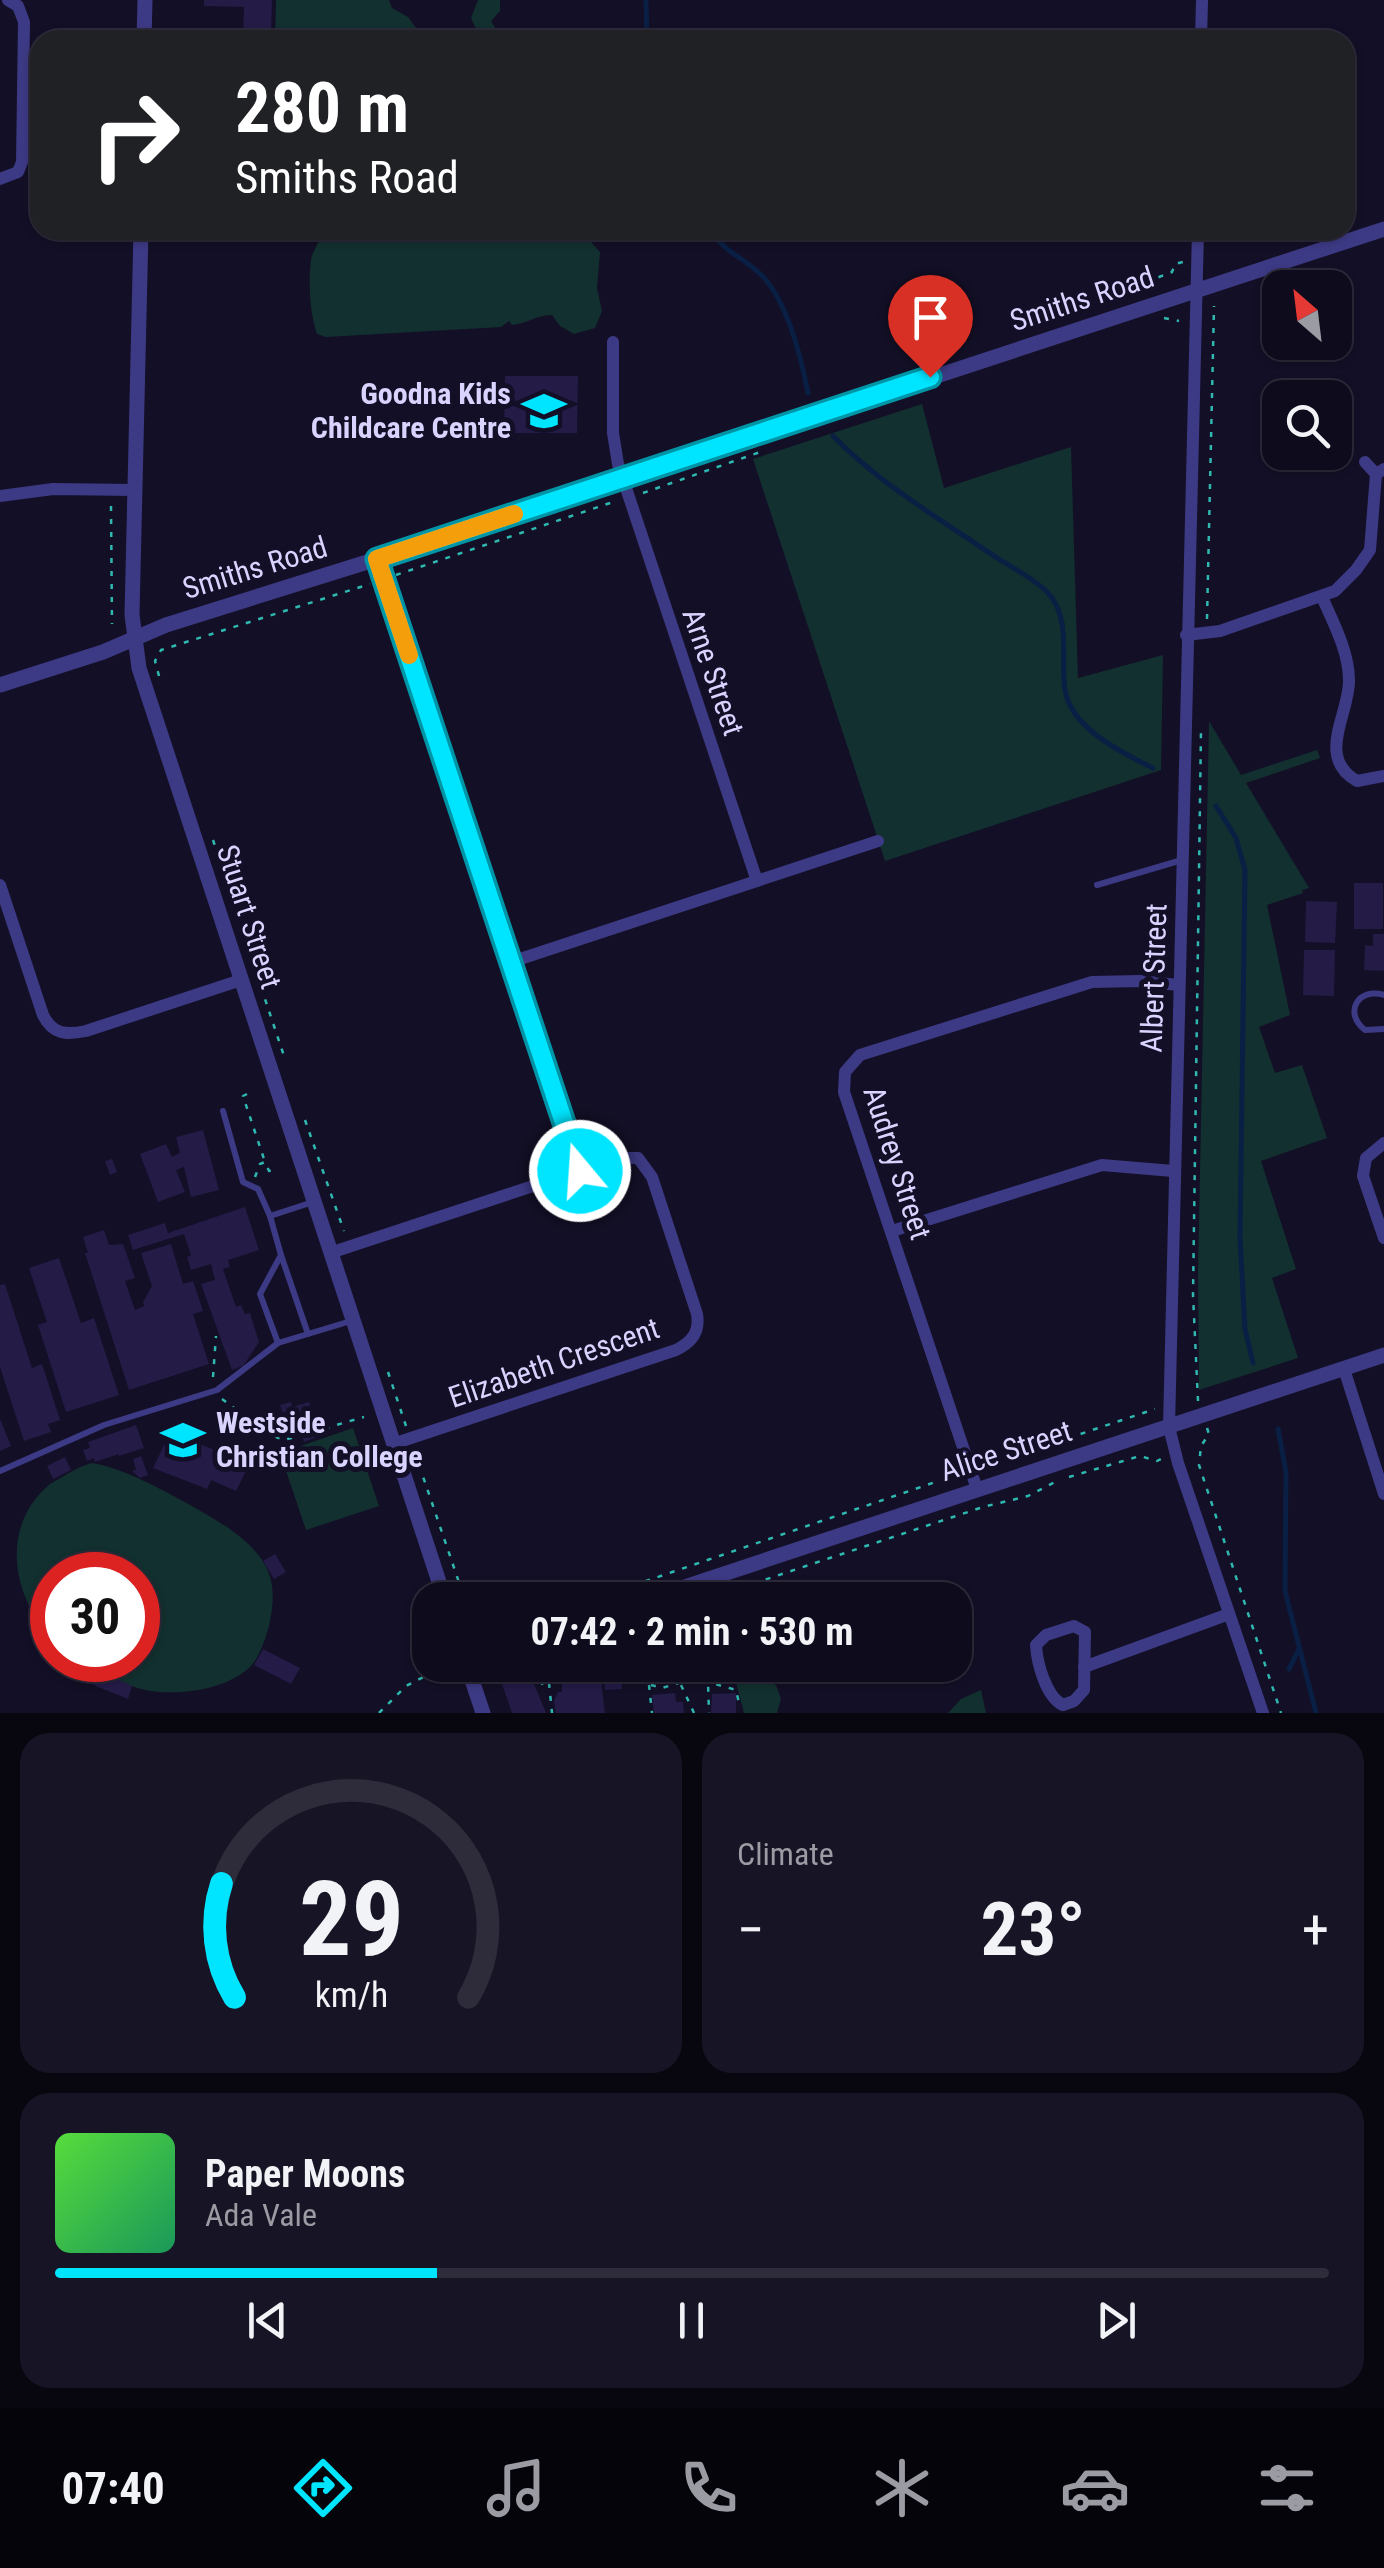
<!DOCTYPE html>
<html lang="en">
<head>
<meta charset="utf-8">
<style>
  :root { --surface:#0e0b1c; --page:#171425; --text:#f1f3f6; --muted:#9b9ba3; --line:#2e2b3b; --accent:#00e5ff }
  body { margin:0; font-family:"Roboto Condensed",sans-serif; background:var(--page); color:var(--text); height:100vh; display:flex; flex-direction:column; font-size:38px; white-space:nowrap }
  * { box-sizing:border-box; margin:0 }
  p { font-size:32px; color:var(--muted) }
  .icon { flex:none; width:55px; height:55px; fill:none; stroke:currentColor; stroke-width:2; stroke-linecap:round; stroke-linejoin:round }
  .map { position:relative; height:1713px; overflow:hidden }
  .sheet { display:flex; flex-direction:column; gap:20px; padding:20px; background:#08060f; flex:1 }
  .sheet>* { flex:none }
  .guide { position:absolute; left:30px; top:30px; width:1325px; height:210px; border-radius:30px; box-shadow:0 2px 8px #0004,0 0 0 2px var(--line); background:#202124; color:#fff; overflow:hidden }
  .needle { width:65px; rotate:332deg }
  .tools { position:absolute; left:1262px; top:270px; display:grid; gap:20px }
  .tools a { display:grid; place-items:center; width:90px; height:90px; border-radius:20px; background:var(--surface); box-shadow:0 2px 8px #0004,0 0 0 2px var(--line); font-size:50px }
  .speed { position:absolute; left:30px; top:1552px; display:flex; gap:20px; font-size:50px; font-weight:700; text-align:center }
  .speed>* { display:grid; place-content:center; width:130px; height:130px; border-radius:50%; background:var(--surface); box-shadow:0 2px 8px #0004,0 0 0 2px var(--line); line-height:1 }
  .speed .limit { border:15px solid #d22; background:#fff; color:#111 }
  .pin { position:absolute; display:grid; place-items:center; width:85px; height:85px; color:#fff; margin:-102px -42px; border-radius:50% 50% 50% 0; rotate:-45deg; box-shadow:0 0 10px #0007 }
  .pin .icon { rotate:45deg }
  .me { position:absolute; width:110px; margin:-55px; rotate:342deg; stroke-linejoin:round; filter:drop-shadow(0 0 8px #0008) }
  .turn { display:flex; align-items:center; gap:35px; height:210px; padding:0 40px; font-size:45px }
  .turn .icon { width:130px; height:130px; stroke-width:2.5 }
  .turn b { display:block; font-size:70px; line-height:85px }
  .big { font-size:75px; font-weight:700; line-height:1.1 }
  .sheet .tile { flex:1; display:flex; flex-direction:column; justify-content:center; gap:15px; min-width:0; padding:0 35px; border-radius:30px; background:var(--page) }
  .sheet .dial { align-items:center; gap:0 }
  .dial svg { height:260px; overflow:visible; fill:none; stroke:var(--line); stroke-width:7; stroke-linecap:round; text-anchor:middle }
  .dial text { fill:var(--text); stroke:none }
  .song { display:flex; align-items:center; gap:30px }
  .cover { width:120px; height:120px; border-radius:15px; background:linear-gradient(135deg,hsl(110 70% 55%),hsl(150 70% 35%)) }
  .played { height:10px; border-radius:5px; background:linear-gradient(90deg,var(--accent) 30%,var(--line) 30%) }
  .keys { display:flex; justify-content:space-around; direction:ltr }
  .heat { display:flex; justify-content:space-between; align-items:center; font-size:55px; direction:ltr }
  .sheet .tiles { flex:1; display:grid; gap:20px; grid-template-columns:1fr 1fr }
  .tile:last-child { grid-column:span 2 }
  .trip { position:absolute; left:412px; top:1582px; width:560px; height:100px; border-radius:30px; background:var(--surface); box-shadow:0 2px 8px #0004,0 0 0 2px var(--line); font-weight:700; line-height:100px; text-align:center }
  .tabs { display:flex; height:160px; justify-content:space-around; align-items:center; background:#06040b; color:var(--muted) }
  .tabs .icon { width:70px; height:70px }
  .tabs .active { color:var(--accent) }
  .tabs b { font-size:45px; color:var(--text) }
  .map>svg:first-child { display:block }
  .green { fill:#12302f }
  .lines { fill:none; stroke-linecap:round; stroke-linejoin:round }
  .stream { stroke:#0a1f44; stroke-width:5 }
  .building { fill:#241b47 }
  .path { stroke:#2fb8b0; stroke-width:2.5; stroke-dasharray:5 8; stroke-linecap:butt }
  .service { stroke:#3d3a85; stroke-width:6 }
  .minor { stroke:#3d3a85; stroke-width:12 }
  .tertiary { stroke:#3d3a85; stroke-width:15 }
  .route-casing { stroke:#0095a6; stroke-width:25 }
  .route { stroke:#00e5ff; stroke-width:18 }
  .slow { stroke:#f59e0b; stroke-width:18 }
  .labels { text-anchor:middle; stroke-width:10; stroke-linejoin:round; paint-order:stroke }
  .street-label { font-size:30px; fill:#d9d4ff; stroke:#130f26 }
  .poi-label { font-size:30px; font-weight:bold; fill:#d9d4ff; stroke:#130f26; text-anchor:end }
</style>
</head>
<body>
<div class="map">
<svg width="1384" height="1713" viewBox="0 0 1384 1713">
  <rect width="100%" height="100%" fill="#130f26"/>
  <!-- green -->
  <g class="green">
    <polygon points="276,0 389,0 392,8 408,17 419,32 444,40 275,40"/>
    <polygon points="478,0 500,0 500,11 491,21 502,40 474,40 478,33 471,18"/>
    <path d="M 321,230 L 590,230 L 591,242 L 600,252 L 597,288 L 602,311 L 595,328 L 574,334 L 560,326 L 552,315 C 535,315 527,324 512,325 L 509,321 L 501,327 L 326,337 L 317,334 C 310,314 308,283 311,260 C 313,248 321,243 321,230 Z"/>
    <polygon points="922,404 944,488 1071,447 1078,678 1163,655 1161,770 885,861 753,459"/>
    <polygon points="1209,721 1241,775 1317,750 1320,758 1246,783 1309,888 1302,890 1303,893 1267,905 1290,1015 1259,1027 1275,1073 1302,1065 1327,1138 1261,1161 1296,1269 1272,1278 1298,1358 1199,1390 1198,1271"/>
    <polygon points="353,1428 379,1506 306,1530 280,1453"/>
    <path d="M 92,1463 C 122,1468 155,1486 183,1501 C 209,1516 245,1534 262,1560 C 276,1581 274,1602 269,1626 C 265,1640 260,1656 250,1667 C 225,1691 173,1697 141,1689 C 119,1683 99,1671 79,1660 L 138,1660 L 138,1575 L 52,1575 L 52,1641 C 11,1593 0,1526 50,1484 C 64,1476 77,1467 92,1463 Z"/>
    <polygon points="728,1665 781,1665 769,1672 767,1682 776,1685 781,1699 777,1713 744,1713 736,1682"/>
    <polygon points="981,1690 986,1713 948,1713 961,1699"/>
  </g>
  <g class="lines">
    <!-- stream -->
    <g class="stream">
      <polyline points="646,0 647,40"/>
      <path d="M 709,230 C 726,252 738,255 757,271 C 787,296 801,357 808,393"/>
      <path d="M 833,436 C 879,483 937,517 991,554 C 1009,566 1034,578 1048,593 C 1072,619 1060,659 1065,690 C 1071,728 1122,753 1153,768"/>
      <polyline points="1216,806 1236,838 1245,870 1240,1238 1245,1329 1253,1363"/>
      <polyline points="1278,1429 1286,1472 1285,1591 1316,1713"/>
      <polyline points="1289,1669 1299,1649"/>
    </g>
  </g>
  <!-- building -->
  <g class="building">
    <polygon points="204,0 272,0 271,37 243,37 244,7 204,6"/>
    <polygon points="505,376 578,376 577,433 504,433"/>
    <rect x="1354" y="883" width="29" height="46"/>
    <polygon points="1306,901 1337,902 1335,943 1305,942"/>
    <polygon points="1373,934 1384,934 1384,971 1364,970 1365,945 1373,946"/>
    <polygon points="1304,950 1335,950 1334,996 1303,995"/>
    <polygon points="203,1130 219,1190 191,1197 184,1167 176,1170 185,1192 158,1202 140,1154 166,1144 172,1157 180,1153 176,1137"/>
    <polygon points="112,1159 117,1172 110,1175 105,1161"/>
    <polygon points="245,1207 259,1250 228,1260 230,1267 223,1269 236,1307 241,1305 245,1314 250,1313 259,1342 243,1366 232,1370 201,1284 215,1280 211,1264 191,1270 187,1257 191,1255 184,1234 133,1250 128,1235 165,1223 168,1233"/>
    <polygon points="104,1230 109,1245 123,1244 135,1278 125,1281 135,1310 144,1306 143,1302 152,1286 141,1253 171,1244 183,1284 193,1281 203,1311 193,1314 209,1364 129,1390 85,1253 88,1253 83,1237"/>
    <polygon points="59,1258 81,1323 94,1318 119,1395 66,1412 38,1325 47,1322 29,1268"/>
    <polygon points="5,1284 32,1368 42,1364 60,1420 48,1424 51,1432 24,1441 0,1367 0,1285"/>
    <polygon points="291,1402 292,1407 309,1402 313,1415 287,1424 280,1405"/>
    <polygon points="0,1419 11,1446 0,1451"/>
    <polygon points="316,1423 320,1436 304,1442 300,1429"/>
    <polygon points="136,1425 144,1448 119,1456 119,1454 95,1462 94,1458 87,1461 83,1450 90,1448 88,1442"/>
    <polygon points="170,1433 223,1453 221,1457 247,1469 236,1491 211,1480 207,1489 153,1468"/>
    <polygon points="141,1456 148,1475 140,1478 132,1471 136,1470 133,1459"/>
    <polygon points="65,1457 71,1470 53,1479 47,1466"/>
    <polygon points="275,1554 286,1572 274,1579 263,1561"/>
    <polygon points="263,1649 300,1668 291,1684 254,1665"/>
    <polygon points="58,1660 76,1660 132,1686 128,1699 98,1687 56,1664"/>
    <polygon points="621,1668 622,1689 605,1690 604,1669"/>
    <polygon points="581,1677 594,1677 596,1682 601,1681 605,1713 556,1713 554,1701 558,1692 562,1692 562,1681 581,1680"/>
    <polygon points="532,1679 546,1713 512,1713 501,1681"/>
    <polygon points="675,1693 676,1702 683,1702 684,1713 654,1713 652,1695"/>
    <polygon points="736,1693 736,1713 711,1713 712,1694"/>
  </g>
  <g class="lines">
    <!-- path -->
    <g class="path">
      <polyline points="1110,296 1172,272 1175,264 1183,262"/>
      <polyline points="1164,318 1179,321"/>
      <polyline points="643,493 763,451"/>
      <polyline points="111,506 112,624"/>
      <polyline points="396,575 616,501"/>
      <polyline points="1207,619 1214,306"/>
      <polyline points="159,676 155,661 161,650 370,584"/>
      <polyline points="213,840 242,927"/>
      <polyline points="261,987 284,1056"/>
      <polyline points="247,1094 243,1096 265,1162"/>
      <polyline points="305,1120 344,1231"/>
      <polyline points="255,1177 260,1164 265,1162 269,1171 272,1170"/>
      <polyline points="388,1372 406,1426"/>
      <polyline points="213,1377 216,1336"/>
      <polyline points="222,1399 271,1435 284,1440 364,1417"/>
      <polyline points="1198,1401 1193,1295 1201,730"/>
      <polyline points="1207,1428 1209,1434 1201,1446 1199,1465 1281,1713"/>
      <polyline points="415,1453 465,1600"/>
      <polyline points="982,1467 1155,1409"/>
      <polyline points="1069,1477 1140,1456 1157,1461 1161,1459"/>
      <polyline points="583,1600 611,1593 956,1475"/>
      <polyline points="704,1600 983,1507 1028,1496 1057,1481"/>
      <polyline points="704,1665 708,1682 736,1690 739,1703"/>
      <polyline points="490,1682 494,1672 510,1665"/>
      <polyline points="549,1683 552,1713"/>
      <polyline points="541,1684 581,1665"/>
      <polyline points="649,1685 652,1713"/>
      <polyline points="651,1685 662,1688 698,1677 708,1682 709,1713"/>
      <polyline points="681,1685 694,1713"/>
      <polyline points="379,1713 406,1686 445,1666"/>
    </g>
    <!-- service -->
    <g class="service">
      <polyline points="1097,885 1182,860"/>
      <path d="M 1384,995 C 1358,987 1343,1013 1365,1030 L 1384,1029"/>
      <polyline points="223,1111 243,1182 258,1189 270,1216"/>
      <polyline points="313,1202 270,1216 281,1255 260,1294 278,1343 351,1321"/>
      <polyline points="281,1255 308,1334"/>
      <polyline points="0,1471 104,1425 217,1390 278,1343"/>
      <polyline points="647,1665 651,1672 662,1674 690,1665"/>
    </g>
    <!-- minor -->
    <g class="minor">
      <polyline points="1201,40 1202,0"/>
      <polyline points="0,179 18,172 22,162 24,22 18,6 8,0"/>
      <polyline points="1198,230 1169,1427 1178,1463 1263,1713"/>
      <polyline points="613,342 613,433 618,464 757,881"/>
      <polyline points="1365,462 1376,474 1384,469"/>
      <polyline points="0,496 53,489 135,490"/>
      <polyline points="377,559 580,1171"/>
      <path d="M 1322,597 C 1333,622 1349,652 1349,680 C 1350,713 1315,757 1357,781 L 1384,776"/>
      <polyline points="1186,635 1220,631 1335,591 1356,570 1370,550 1376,474"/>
      <path d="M 0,885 L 43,1015 C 53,1035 67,1035 86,1031 L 241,980"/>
      <polyline points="511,962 878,841"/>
      <polyline points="1384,1143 1366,1158 1363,1176 1384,1238"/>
      <polyline points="892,1231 1102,1165 1173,1171"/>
      <path d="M 330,1253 L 618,1158 L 638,1158 L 652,1177 L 697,1314 C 700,1332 692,1342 676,1350 L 393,1444"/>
      <polyline points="1344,1369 1384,1494"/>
      <polyline points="977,1489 844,1092 845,1072 860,1055 1092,982 1140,981 1178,985"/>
      <path d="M 1074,1626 L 1085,1632 L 1084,1690 L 1074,1701 L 1063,1705 C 1046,1697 1037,1663 1036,1645 L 1046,1635 Z"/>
      <polyline points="1084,1667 1229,1614"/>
    </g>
    <!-- tertiary -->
    <g class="tertiary">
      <polyline points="144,40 145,0"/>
      <polyline points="141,230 132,615 139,668 445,1600"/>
      <polyline points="0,685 103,652 166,625 441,539 1384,229"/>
      <polyline points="645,1600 1384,1355"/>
      <polyline points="467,1665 483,1713"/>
    </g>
  </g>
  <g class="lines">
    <!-- route casing -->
    <g class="route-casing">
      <polyline id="route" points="580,1171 377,559 930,377"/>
    </g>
    <!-- route -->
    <use href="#route" class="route"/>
    <!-- slow -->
    <polyline class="slow" points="409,655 377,559 514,514"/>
  </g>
  <!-- icons -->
  <defs>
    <g id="school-bare" transform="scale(3.45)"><path d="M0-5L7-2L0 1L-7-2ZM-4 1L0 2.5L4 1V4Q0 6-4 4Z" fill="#00e5ff" stroke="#130f26" stroke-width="2.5" paint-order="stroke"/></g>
  </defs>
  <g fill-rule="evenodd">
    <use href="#school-bare" x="544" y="411"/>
    <use href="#school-bare" x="183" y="1440"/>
  </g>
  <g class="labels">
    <!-- street labels -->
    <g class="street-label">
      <text transform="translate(1082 299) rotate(-18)" y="10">Smiths Road</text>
      <text transform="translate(255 568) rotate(-17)" y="10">Smiths Road</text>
      <text transform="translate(713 672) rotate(71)" y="10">Arne Street</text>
      <text transform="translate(249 917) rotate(72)" y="10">Stuart Street</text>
      <text transform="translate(1154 978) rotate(-88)" y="10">Albert Street</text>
      <text transform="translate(897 1163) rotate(72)" y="10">Audrey Street</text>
      <text transform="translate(554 1363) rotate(-19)" y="10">Elizabeth Crescent</text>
      <text transform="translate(1006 1451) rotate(-18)" y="10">Alice Street</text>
    </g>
    <!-- poi labels -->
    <g class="poi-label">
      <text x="511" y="404">Goodna Kids<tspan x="511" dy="34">Childcare Centre</tspan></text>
      <text x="216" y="1433" text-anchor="start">Westside<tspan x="216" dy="34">Christian College</tspan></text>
    </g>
  </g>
</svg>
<div class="tools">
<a><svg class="needle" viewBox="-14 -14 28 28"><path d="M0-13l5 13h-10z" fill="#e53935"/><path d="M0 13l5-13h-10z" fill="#9b9ba3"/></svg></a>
<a><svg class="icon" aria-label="search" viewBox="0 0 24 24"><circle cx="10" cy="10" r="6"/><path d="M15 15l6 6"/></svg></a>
</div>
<div class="speed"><div class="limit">30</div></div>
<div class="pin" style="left:930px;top:377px;background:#d93025"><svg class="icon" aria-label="arrive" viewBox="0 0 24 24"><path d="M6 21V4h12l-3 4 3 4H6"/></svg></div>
<svg class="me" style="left:580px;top:1171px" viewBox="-20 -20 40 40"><circle r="17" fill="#00e5ff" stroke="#fff" stroke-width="3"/><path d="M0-11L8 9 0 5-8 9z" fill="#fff"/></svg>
<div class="trip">07:42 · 2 min · 530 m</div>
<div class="guide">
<div class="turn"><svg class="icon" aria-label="right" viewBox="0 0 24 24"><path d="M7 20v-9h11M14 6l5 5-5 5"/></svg><div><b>280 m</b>Smiths Road</div></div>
</div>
</div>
<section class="sheet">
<div class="tiles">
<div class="tile dial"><svg viewBox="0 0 100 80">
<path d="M14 69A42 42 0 1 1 86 69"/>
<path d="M14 69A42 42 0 0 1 10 34" stroke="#00e5ff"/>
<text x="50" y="56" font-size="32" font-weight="700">29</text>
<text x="50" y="72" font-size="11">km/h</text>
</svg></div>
<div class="tile"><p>Climate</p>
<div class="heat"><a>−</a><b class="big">23°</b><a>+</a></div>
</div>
<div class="tile">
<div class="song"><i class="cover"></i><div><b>Paper Moons</b><p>Ada Vale</p></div></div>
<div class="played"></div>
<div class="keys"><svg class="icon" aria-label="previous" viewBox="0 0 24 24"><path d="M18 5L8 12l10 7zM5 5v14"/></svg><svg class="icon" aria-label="pause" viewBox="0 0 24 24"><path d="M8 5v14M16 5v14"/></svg><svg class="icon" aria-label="next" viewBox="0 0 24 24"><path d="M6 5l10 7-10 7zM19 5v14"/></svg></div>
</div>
</div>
</section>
<nav class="tabs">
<b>07:40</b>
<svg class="icon active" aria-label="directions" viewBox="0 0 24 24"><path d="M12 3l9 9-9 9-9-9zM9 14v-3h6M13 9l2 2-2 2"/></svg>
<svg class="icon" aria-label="music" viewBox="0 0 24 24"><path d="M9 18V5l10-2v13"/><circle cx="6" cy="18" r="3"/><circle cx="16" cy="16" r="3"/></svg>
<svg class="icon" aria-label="phone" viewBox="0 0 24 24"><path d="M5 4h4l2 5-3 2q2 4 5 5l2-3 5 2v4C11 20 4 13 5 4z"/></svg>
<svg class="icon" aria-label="climate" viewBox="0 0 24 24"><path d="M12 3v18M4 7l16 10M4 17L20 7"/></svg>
<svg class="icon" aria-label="car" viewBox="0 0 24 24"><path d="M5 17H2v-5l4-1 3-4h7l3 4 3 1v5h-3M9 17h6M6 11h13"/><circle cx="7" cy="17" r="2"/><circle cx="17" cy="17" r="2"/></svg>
<svg class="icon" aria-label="filters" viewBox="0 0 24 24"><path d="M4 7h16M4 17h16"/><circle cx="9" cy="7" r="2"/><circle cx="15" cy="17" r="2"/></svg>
</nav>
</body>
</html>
